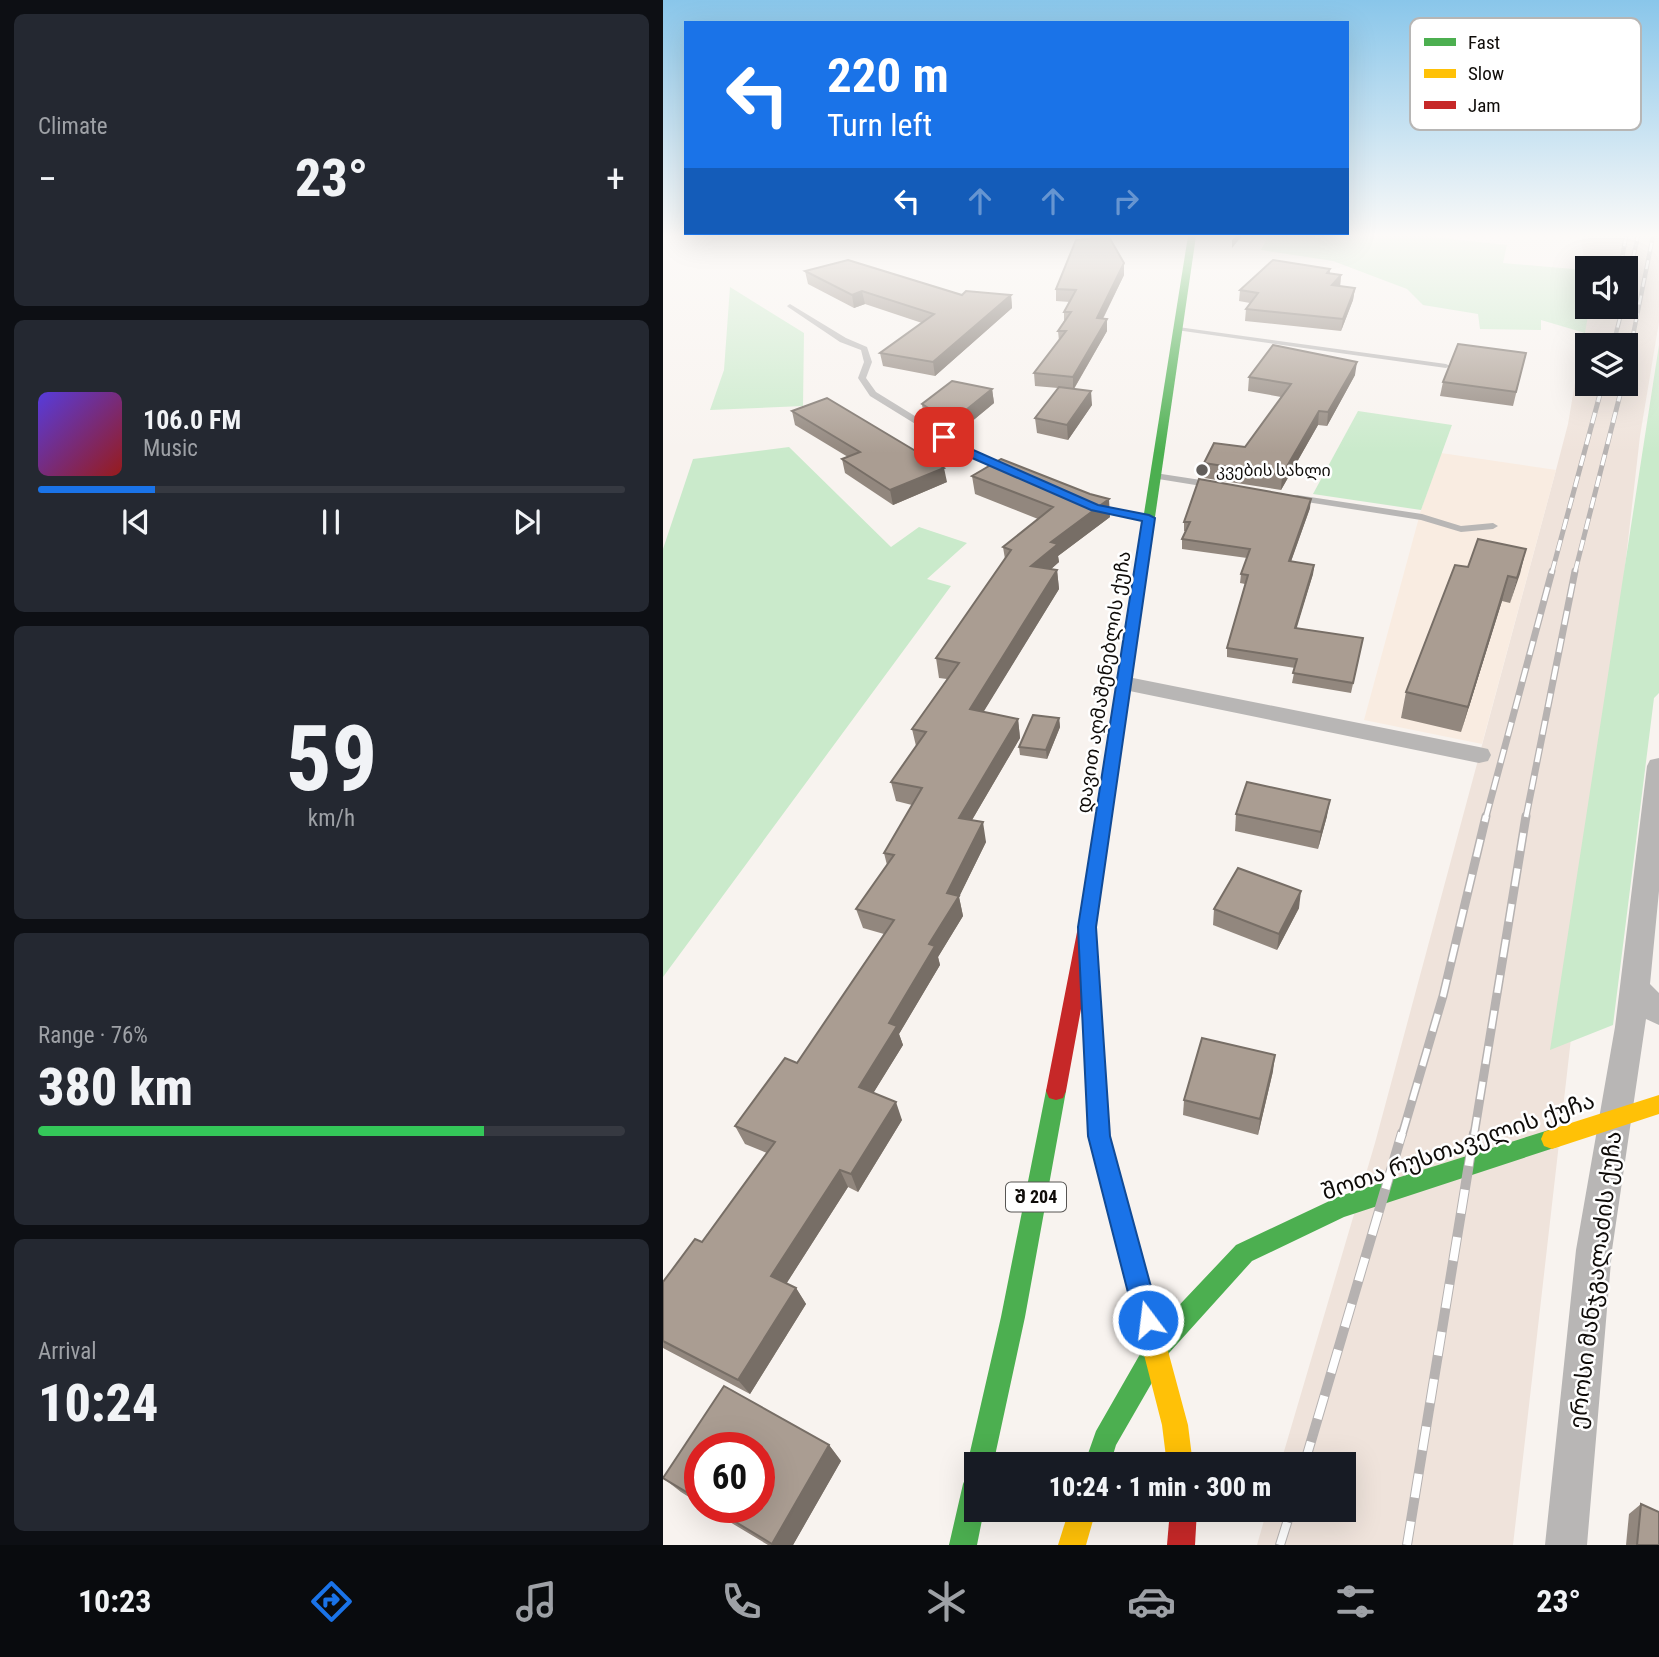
<!DOCTYPE html>
<html lang="en">
<head>
<meta charset="utf-8">
<style>
  :root { --surface:#171b24; --page:#242831; --text:#f1f3f6; --muted:#9ea1a6; --line:#363941; --accent:#1a73e8 }
  body { margin:0; font-family:"Roboto Condensed","Noto Sans Georgian",sans-serif; background:var(--page); color:var(--text); height:100vh; display:flex; flex-direction:column; font-size:26px; white-space:nowrap }
  * { box-sizing:border-box; margin:0 }
  p { font-size:23px; color:var(--muted) }
  .icon { flex:none; width:38px; height:38px; fill:none; stroke:currentColor; stroke-width:2; stroke-linecap:round; stroke-linejoin:round }
  .map { position:relative; flex:1; overflow:hidden }
  .side { display:flex; flex-direction:column; gap:14px; padding:14px; background:#0d0f14; width:663px }
  .side>* { flex:none }
  .guide { position:absolute; left:21px; top:21px; width:665px; height:214px; border-radius:0px; box-shadow:0 7px 28px #0002; background:#1a73e8; color:#fff; overflow:hidden }
  .buttons { position:absolute; left:912px; top:256px; display:grid; gap:14px }
  .buttons a { display:grid; place-items:center; width:63px; height:63px; border-radius:0px; background:var(--surface); box-shadow:0 7px 28px #0002; font-size:35px }
  .speed { position:absolute; left:21px; top:1432px; display:flex; gap:14px; font-size:35px; font-weight:700; text-align:center }
  .speed>* { display:grid; place-content:center; width:91px; height:91px; border-radius:50%; background:var(--surface); box-shadow:0 7px 28px #0002; line-height:1 }
  .speed .limit { border:10px solid #d22; background:#fff; color:#111 }
  .pin { position:absolute; display:grid; place-items:center; width:60px; height:60px; color:#fff; margin:-30px; border-radius:14px; box-shadow:0 4px 10px #0006 }
  .me { position:absolute; width:77px; margin:-38px; rotate:345deg; stroke-linejoin:round; filter:drop-shadow(0 0 5px #0008) }
  .turn { display:flex; align-items:center; gap:24px; height:147px; padding:0 28px; font-size:32px }
  .turn .icon { width:91px; height:91px; stroke-width:2.5 }
  .turn b { display:block; font-size:49px; line-height:60px }
  .lanes { display:flex; align-items:center; height:66px; padding:0 28px; background:#0003; justify-content:center; gap:35px; direction:ltr }
  .lanes .off { opacity:.35 }
  .big { font-size:52px; font-weight:800; line-height:1.1 }
  .side .widget { flex:1; display:flex; flex-direction:column; justify-content:center; gap:10px; min-width:0; padding:0 24px; border-radius:10px; background:var(--page) }
  .side .dial { align-items:center; gap:0 }
  .dial b { font-size:91px; line-height:1 }
  .song { display:flex; align-items:center; gap:21px }
  .cover { width:84px; height:84px; border-radius:10px; background:linear-gradient(135deg,hsl(250 70% 55%),hsl(0 70% 35%)) }
  .played { height:7px; border-radius:4px; background:linear-gradient(90deg,var(--accent) 20%,var(--line) 20%) }
  .keys { display:flex; justify-content:space-around; direction:ltr }
  .heat { display:flex; justify-content:space-between; align-items:center; font-size:38px; direction:ltr }
  .charge { height:10px; border-radius:5px; background:linear-gradient(90deg,#34c759 76%,var(--line) 0) }
  .trip { position:absolute; left:301px; top:1452px; width:392px; height:70px; border-radius:0px; background:var(--surface); box-shadow:0 7px 28px #0002; font-weight:800; line-height:70px; text-align:center }
  .tab-bar { display:flex; height:112px; justify-content:space-around; align-items:center; background:#090b0e; color:var(--muted) }
  .tab-bar .icon { width:49px; height:49px }
  .tab-bar .selected { color:var(--accent) }
  .tab-bar b { font-size:32px; color:var(--text) }
  main { display:flex; flex:1; min-height:0 }
  .map>svg:first-child { display:block }
  .built { fill:#efe3db; fill-rule:evenodd }
  .industrial { fill:#f9ece1 }
  .green { fill:#caeacb }
  .lines { fill:none; stroke-linecap:round; stroke-linejoin:round }
  .lane { fill:#b8b6b5; fill-rule:evenodd }
  .street { fill:#b8b6b5; fill-rule:evenodd }
  .fast { fill:#4caf50; fill-rule:evenodd }
  .slow { fill:#ffc107; fill-rule:evenodd }
  .jam { fill:#c62828; fill-rule:evenodd }
  .rail-far4-casing { stroke:#b6b2b1; stroke-width:4.5 }
  .rail-far3-casing { stroke:#b6b2b1; stroke-width:5 }
  .rail-far2-casing { stroke:#b6b2b1; stroke-width:7 }
  .rail-far1-casing { stroke:#b6b2b1; stroke-width:9 }
  .rail-casing { stroke:#b6b2b1; stroke-width:10 }
  .rail-far4 { stroke:#fff; stroke-width:2.5; stroke-dasharray:9; stroke-linecap:butt }
  .rail-far3 { stroke:#fff; stroke-width:3.5; stroke-dasharray:11; stroke-linecap:butt }
  .rail-far2 { stroke:#fff; stroke-width:4.5; stroke-dasharray:14; stroke-linecap:butt }
  .rail-far1 { stroke:#fff; stroke-width:6; stroke-dasharray:18; stroke-linecap:butt }
  .rail { stroke:#fff; stroke-width:8; stroke-dasharray:24; stroke-linecap:butt }
  .wall { fill:#92877e }
  .shaded-wall { fill:#776e66 }
  .building { fill:#aa9d92; stroke:#776e66; stroke-width:2 }
  .route { fill:#1a73e8; stroke:#114b97; stroke-width:2 }
  .poi-dot { fill:#615d5a; stroke:#fff; stroke-width:2.5 }
  .labels { text-anchor:middle; stroke-width:5; stroke-linejoin:round; paint-order:stroke }
  .far-poi-label { font-size:16px; fill:#0f0c09; stroke:#fff; text-anchor:start }
  .shield { fill:#fff; stroke:#575553; stroke-width:2 }
  .shield-label { font-size:18px; font-weight:bold; fill:#0f0c09 }
  .street-label { font-size:19px; fill:#0f0c09; stroke:#fff }
  .near-street-label { font-size:23px; fill:#0f0c09; stroke:#fff }
  .key { fill:#fff; stroke:#b7b6b5; stroke-width:2 }
  .key-label { font-size:19px; fill:#0f0c09 }
</style>
</head>
<body>
<main>
<section class="side">
<div class="widget"><p>Climate</p>
<div class="heat"><a>−</a><b class="big">23°</b><a>+</a></div>
</div>
<div class="widget">
<div class="song"><i class="cover"></i><div><b>106.0 FM</b><p>Music</p></div></div>
<div class="played"></div>
<div class="keys"><svg class="icon" aria-label="previous" viewBox="0 0 24 24"><path d="M18 5L8 12l10 7zM5 5v14"/></svg><svg class="icon" aria-label="pause" viewBox="0 0 24 24"><path d="M8 5v14M16 5v14"/></svg><svg class="icon" aria-label="next" viewBox="0 0 24 24"><path d="M6 5l10 7-10 7zM19 5v14"/></svg></div>
</div>
<div class="widget dial"><b>59</b><p>km/h</p></div>
<div class="widget"><p>Range · 76%</p><b class="big">380 km</b><div class="charge"></div></div>
<div class="widget"><p>Arrival</p><b class="big">10:24</b></div>
</section>
<div class="map">
<svg width="996" height="1545" viewBox="0 0 996 1545">
  <rect width="100%" height="100%" fill="#f8f3ef"/>
  <!-- built -->
  <path class="built" d="M 918,236 L 996,236 L 996,322 L 977,436 L 850,1545 L 594,1545 L 604,1510 L 681,1510 L 681,1465 L 617,1465 L 712,1143 L 893,470 L 905,424 L 925,306 L 962,306 L 962,268 L 924,268 L 924,294 ZM 924,345 L 962,345 L 962,383 L 924,383 Z"/>
  <!-- industrial -->
  <polygon class="industrial" points="778,453 893,470 819,744 701,720 758,510"/>
  <!-- green -->
  <g class="green">
    <polygon points="605,236 761,236 844,245 840,263 922,270 925,315 922,333 878,320 878,330 817,329 815,314 760,305 744,289 670,261 598,250"/>
    <polygon points="67,287 141,333 140,406 47,410 61,370"/>
    <polygon points="996,345 996,693 991,698 950,1025 887,1050"/>
    <polygon points="695,411 789,425 758,510 650,494"/>
    <polygon points="126,447 228,547 256,527 304,543 264,579 288,586 0,977 0,549 30,459"/>
  </g>
  <g class="lines">
    <!-- lane -->
    <g class="lane">
      <polygon points="127,304 183,338 204,347 209,362 203,378 213,392 307,450 347,467 347,471 341,471 301,454 207,396 195,378 201,362 198,350 177,342 125,307 124,306"/>
      <polygon points="515,327 783,364 787,366 783,368 513,330 512,329"/>
      <polygon points="492,473 551,482 555,485 551,488 489,478 489,474"/>
      <polygon points="634,495 759,514 798,526 830,523 835,526 830,529 798,532 758,520 631,500 631,496"/>
      <polygon points="431,504 486,515 491,518 486,521 428,509 426,507"/>
    </g>
    <!-- street -->
    <g class="street">
      <polygon points="460,676 816,747 825,749 828,755 825,761 816,763 452,688 449,683 452,678"/>
      <polygon points="996,758 996,891 987,984 996,993 996,1025 983,1019 949,1250 924,1545 882,1545 913,1250 952,1027 984,766 987,760"/>
    </g>
    <!-- fast -->
    <g class="fast">
      <polygon points="525,236 533,236 464,709 457,714 450,709"/>
      <polygon points="393,1082 400,1084 403,1091 362,1317 330,1465 313,1465 313,1510 321,1510 314,1545 286,1545 300,1484 304,1475 307,1473 304,1465 338,1317 383,1091 386,1084"/>
      <polygon points="889,1129 897,1132 900,1139 897,1146 681,1217 589,1261 506,1353 453,1445 447,1465 421,1465 433,1431 488,1335 573,1245 677,1196"/>
    </g>
    <!-- slow -->
    <g class="slow">
      <polygon points="427,977 434,979 436,985 447,1136 525,1425 530,1465 504,1465 499,1425 425,1136 418,985 420,979"/>
      <polygon points="996,1095 996,1114 889,1149 881,1146 878,1139 881,1132 889,1129"/>
      <polygon points="406,1510 433,1510 423,1545 395,1545"/>
    </g>
    <!-- jam -->
    <g class="jam">
      <polygon points="457,704 464,709 433,927 403,1091 400,1098 393,1100 386,1098 383,1091 415,927 450,709"/>
      <polygon points="507,1510 534,1510 532,1545 504,1545"/>
    </g>
    <!-- rail-far4 casing -->
    <g class="rail-far4-casing">
      <g id="rail-far4">
        <polyline points="958,264 963,236"/>
        <polyline points="962,294 975,236"/>
        <polyline points="950,345 960,306"/>
        <polyline points="962,375 990,236"/>
      </g>
    </g>
    <!-- rail-far3 casing -->
    <g class="rail-far3-casing">
      <g id="rail-far3">
        <polyline points="889,572 940,383"/>
        <polyline points="912,572 960,383"/>
      </g>
    </g>
    <!-- rail-far2 casing -->
    <g class="rail-far2-casing">
      <g id="rail-far2">
        <polyline points="823,817 889,571"/>
        <polyline points="863,817 912,571"/>
      </g>
    </g>
    <!-- rail-far1 casing -->
    <g class="rail-far1-casing">
      <g id="rail-far1">
        <polyline points="739,1135 780,996 823,816"/>
        <polyline points="811,1135 863,816"/>
      </g>
    </g>
    <!-- rail casing -->
    <g class="rail-casing">
      <g id="rail">
        <polyline points="641,1465 739,1133"/>
        <polyline points="617,1545 628,1510"/>
        <polyline points="744,1545 811,1133"/>
      </g>
    </g>
    <!-- rail-far4 -->
    <use href="#rail-far4" class="rail-far4"/>
    <!-- rail-far3 -->
    <use href="#rail-far3" class="rail-far3"/>
    <!-- rail-far2 -->
    <use href="#rail-far2" class="rail-far2"/>
    <!-- rail-far1 -->
    <use href="#rail-far1" class="rail-far1"/>
    <!-- rail -->
    <use href="#rail" class="rail"/>
  </g>
  <!-- wall -->
  <g class="wall">
    <polygon points="667,269 667,273 678,275 677,286 692,288 690,300 678,331 582,321 583,309 587,303 576,301 577,290"/>
    <polygon points="142,271 299,295 348,295 349,308 272,376 220,366 217,353 259,323 202,304 191,308 145,284"/>
    <polygon points="461,275 440,319 444,331 411,389 429,405 405,440 374,433 372,418 395,388 372,386 371,373 396,341 395,331 401,321 401,312 407,302 393,301 393,289"/>
    <polygon points="863,353 850,406 777,396 780,382"/>
    <polygon points="692,375 664,426 655,425 618,490 541,478 541,463 582,447 618,397 585,391 586,377"/>
    <polygon points="329,389 331,403 290,437 261,419 259,404"/>
    <polygon points="129,411 284,482 230,505 182,473 179,459 185,457 132,425"/>
    <polygon points="309,476 447,517 395,556 396,562 388,569 394,570 396,589 320,712 355,719 357,738 309,820 323,842 296,897 300,916 275,957 277,965 236,1034 240,1045 210,1093 239,1120 195,1192 185,1187 123,1284 133,1288 143,1304 87,1394 0,1348 0,1282 39,1242 104,1153 82,1144 72,1126 134,1063 221,934 200,928 193,909 224,865 221,853 249,805 233,801 228,782 253,746 249,729 284,679 276,678 273,658 342,559 340,547 375,519 312,494"/>
    <polygon points="647,508 628,561 651,565 650,574 633,628 700,638 688,693 629,683 632,668 564,657 564,648 582,584 577,583 578,574 584,558 519,549 519,539 523,531 521,531 521,522"/>
    <polygon points="863,549 847,603 839,601 798,732 738,718 743,692 805,567"/>
    <polygon points="396,718 397,727 384,759 357,755 356,747"/>
    <polygon points="573,814 664,816 655,849 572,831"/>
    <polygon points="636,908 614,950 550,925 551,909"/>
    <polygon points="610,1071 595,1135 520,1115 521,1100"/>
    <polygon points="61,1386 166,1445 178,1461 130,1545 105,1545 42,1507 96,1507 96,1447 37,1447 37,1504 18,1492 0,1478"/>
    <polygon points="978,1504 996,1545 963,1545 966,1514"/>
  </g>
  <!-- shaded-wall -->
  <g class="shaded-wall">
    <polygon points="573,236 579,236 569,248 569,240"/>
    <polygon points="461,263 461,275 434,330 434,318"/>
    <polygon points="678,275 677,287 669,285"/>
    <polygon points="692,288 690,300 678,331 680,319"/>
    <polygon points="199,291 202,304 191,308 189,295"/>
    <polygon points="348,295 349,308 272,376 270,362"/>
    <polygon points="444,319 444,331 410,390 410,377"/>
    <polygon points="694,362 692,375 664,426 665,412"/>
    <polygon points="329,389 331,403 290,437 288,422"/>
    <polygon points="428,391 429,405 405,440 404,425"/>
    <polygon points="656,411 655,425 618,490 619,475"/>
    <polygon points="281,468 284,482 230,505 227,490"/>
    <polygon points="446,499 447,517 395,556 396,562 370,585 368,566 388,542"/>
    <polygon points="648,499 647,508 625,570 626,561"/>
    <polygon points="863,549 857,574 847,603 854,578"/>
    <polygon points="651,565 650,574 631,637 632,628"/>
    <polygon points="394,570 396,589 310,729 307,709"/>
    <polygon points="845,576 839,601 798,732 805,707"/>
    <polygon points="396,718 397,727 384,759 383,750"/>
    <polygon points="355,719 357,738 299,837 296,818"/>
    <polygon points="667,800 664,816 655,849 658,832"/>
    <polygon points="320,822 323,842 296,897 300,916 275,957 277,965 236,1034 240,1045 203,1105 196,1087 226,1023 266,944 284,893"/>
    <polygon points="638,891 636,908 614,950 616,934"/>
    <polygon points="612,1055 610,1071 595,1135 597,1119"/>
    <polygon points="233,1102 239,1120 195,1192 188,1174"/>
    <polygon points="177,1170 185,1187 118,1292 108,1276"/>
    <polygon points="133,1288 143,1304 87,1394 75,1380"/>
    <polygon points="166,1445 178,1461 130,1545 110,1545 109,1544"/>
  </g>
  <!-- building -->
  <g class="building">
    <polygon points="446,237 461,263 434,318 444,319 410,377 371,373 403,331 395,331 408,312 401,312 413,290 393,289 413,240"/>
    <polygon points="185,260 299,295 303,291 348,295 270,362 217,353 271,314 199,291 189,295 142,271"/>
    <polygon points="610,260 667,269 664,273 678,275 669,285 692,288 680,319 583,309 595,293 577,290"/>
    <polygon points="795,344 863,353 853,392 780,382"/>
    <polygon points="610,345 694,362 665,412 656,411 619,475 541,463 551,443 582,447 628,384 586,377"/>
    <polygon points="289,381 329,389 288,422 259,404"/>
    <polygon points="396,387 428,391 404,425 372,418"/>
    <polygon points="164,398 281,468 227,490 179,459 197,452 129,411"/>
    <polygon points="338,459 427,494 446,499 388,542 395,544 368,566 394,570 307,709 355,719 296,818 320,822 284,893 296,896 266,944 272,946 226,1023 234,1026 196,1087 233,1102 188,1174 177,1170 108,1276 133,1288 75,1380 0,1341 0,1282 32,1239 39,1242 112,1142 72,1126 122,1058 134,1063 231,920 193,909 231,855 221,853 259,788 228,782 263,732 249,729 296,663 273,658 348,550 340,547 390,507 309,476"/>
    <polygon points="536,479 648,499 626,561 651,565 632,628 700,638 690,683 630,673 634,659 564,648 585,575 578,574 587,549 519,539 527,522 521,522"/>
    <polygon points="815,539 863,549 854,578 845,576 805,707 743,692 792,565 805,567"/>
    <polygon points="370,715 396,718 383,750 356,747"/>
    <polygon points="584,782 667,800 658,832 573,814"/>
    <polygon points="575,868 638,891 616,934 551,909"/>
    <polygon points="539,1038 612,1055 597,1119 521,1100"/>
    <polygon points="61,1386 166,1445 109,1544 48,1507 96,1507 96,1447 37,1447 37,1500 0,1478"/>
    <polygon points="978,1504 996,1512 996,1545 974,1545"/>
  </g>
  <!-- sky -->
  <linearGradient id="sky" x2="0" y2="1"><stop stop-color="#89c6ea"/><stop offset="0.52" stop-color="#fcfaf8"/><stop offset="1" stop-color="#fcfaf8" stop-opacity="0"/></linearGradient>
  <rect width="996" height="453" fill="url(#sky)"/>
  <!-- route -->
  <polygon class="route" points="281,434 308,449 435,505 486,515 492,518 433,927 447,1136 497,1320 493,1329 485,1332 476,1329 472,1320 425,1136 415,927 479,521 428,510 300,454 277,440 275,437"/>
  <!-- markers -->
  <circle class="poi-dot" cx="539" cy="470" r="7"/>
  <g class="labels">
    <!-- far-poi labels -->
    <g class="far-poi-label">
      <text x="553" y="476">კვების სახლი</text>
    </g>
    <!-- shield labels -->
    <rect class="shield" x="343" y="1182.5" width="60" height="29" rx="5"/>
    <g class="shield-label">
      <text x="373" y="1203">შ 204</text>
    </g>
    <!-- street labels -->
    <g class="street-label">
      <text transform="translate(440 682) rotate(-81)" y="7">დავით აღმაშენებლის ქუჩა</text>
    </g>
    <!-- near-street labels -->
    <g class="near-street-label">
      <text transform="translate(795 1146) rotate(-19)" y="8">შოთა რუსთაველის ქუჩა</text>
      <text transform="translate(932 1280) rotate(-83)" y="8">ეროსი მანჯგალაძის ქუჩა</text>
    </g>
  </g>
  <!-- legend -->
  <rect x="747" y="18" width="231" height="112" rx="10" class="key"/>
  <rect x="761" y="38" width="32" height="8" fill="#4caf50"/>
  <rect x="761" y="69" width="32" height="9" fill="#ffc107"/>
  <rect x="761" y="101" width="32" height="8" fill="#c62828"/>
  <g class="key-label">
    <text x="805" y="49">Fast</text>
    <text x="805" y="80">Slow</text>
    <text x="805" y="112">Jam</text>
  </g>
</svg>
<div class="buttons">
<a><svg class="icon" aria-label="sound" viewBox="0 0 24 24"><path d="M4 9h4l5-4v14l-5-4H4zM17 9q2 3 0 6"/></svg></a>
<a><svg class="icon" aria-label="layers" viewBox="0 0 24 24"><path d="M12 4l9 5-9 5-9-5zM3 14l9 5 9-5"/></svg></a>
</div>
<div class="speed"><div class="limit">60</div></div>
<div class="pin" style="left:281px;top:437px;background:#d93025"><svg class="icon" aria-label="arrive" viewBox="0 0 24 24"><path d="M6 21V4h12l-3 4 3 4H6"/></svg></div>
<svg class="me" style="left:485px;top:1320px" viewBox="-20 -20 40 40"><circle r="17" fill="#1a73e8" stroke="#fff" stroke-width="3"/><path d="M0-11L8 9 0 5-8 9z" fill="#fff"/></svg>
<div class="trip">10:24 · 1 min · 300 m</div>
<div class="guide">
<div class="turn"><svg class="icon" aria-label="left" viewBox="0 0 24 24"><path d="M17 20v-9H6M10 6l-5 5 5 5"/></svg><div><b>220 m</b>Turn left</div></div>
<div class="lanes"><svg class="icon" aria-label="left" viewBox="0 0 24 24"><path d="M17 20v-9H6M10 6l-5 5 5 5"/></svg><svg class="icon off" aria-label="ahead" viewBox="0 0 24 24"><path d="M12 20V5M6 11l6-6 6 6"/></svg><svg class="icon off" aria-label="ahead" viewBox="0 0 24 24"><path d="M12 20V5M6 11l6-6 6 6"/></svg><svg class="icon off" aria-label="right" viewBox="0 0 24 24"><path d="M7 20v-9h11M14 6l5 5-5 5"/></svg></div>
</div>
</div>
</main>
<nav class="tab-bar">
<b>10:23</b>
<svg class="icon selected" aria-label="directions" viewBox="0 0 24 24"><path d="M12 3l9 9-9 9-9-9zM9 14v-3h6M13 9l2 2-2 2"/></svg>
<svg class="icon" aria-label="music" viewBox="0 0 24 24"><path d="M9 18V5l10-2v13"/><circle cx="6" cy="18" r="3"/><circle cx="16" cy="16" r="3"/></svg>
<svg class="icon" aria-label="phone" viewBox="0 0 24 24"><path d="M5 4h4l2 5-3 2q2 4 5 5l2-3 5 2v4C11 20 4 13 5 4z"/></svg>
<svg class="icon" aria-label="climate" viewBox="0 0 24 24"><path d="M12 3v18M4 7l16 10M4 17L20 7"/></svg>
<svg class="icon" aria-label="car" viewBox="0 0 24 24"><path d="M5 17H2v-5l4-1 3-4h7l3 4 3 1v5h-3M9 17h6M6 11h13"/><circle cx="7" cy="17" r="2"/><circle cx="17" cy="17" r="2"/></svg>
<svg class="icon" aria-label="filters" viewBox="0 0 24 24"><path d="M4 7h16M4 17h16"/><circle cx="9" cy="7" r="2"/><circle cx="15" cy="17" r="2"/></svg>
<b>23°</b>
</nav>
</body>
</html>
